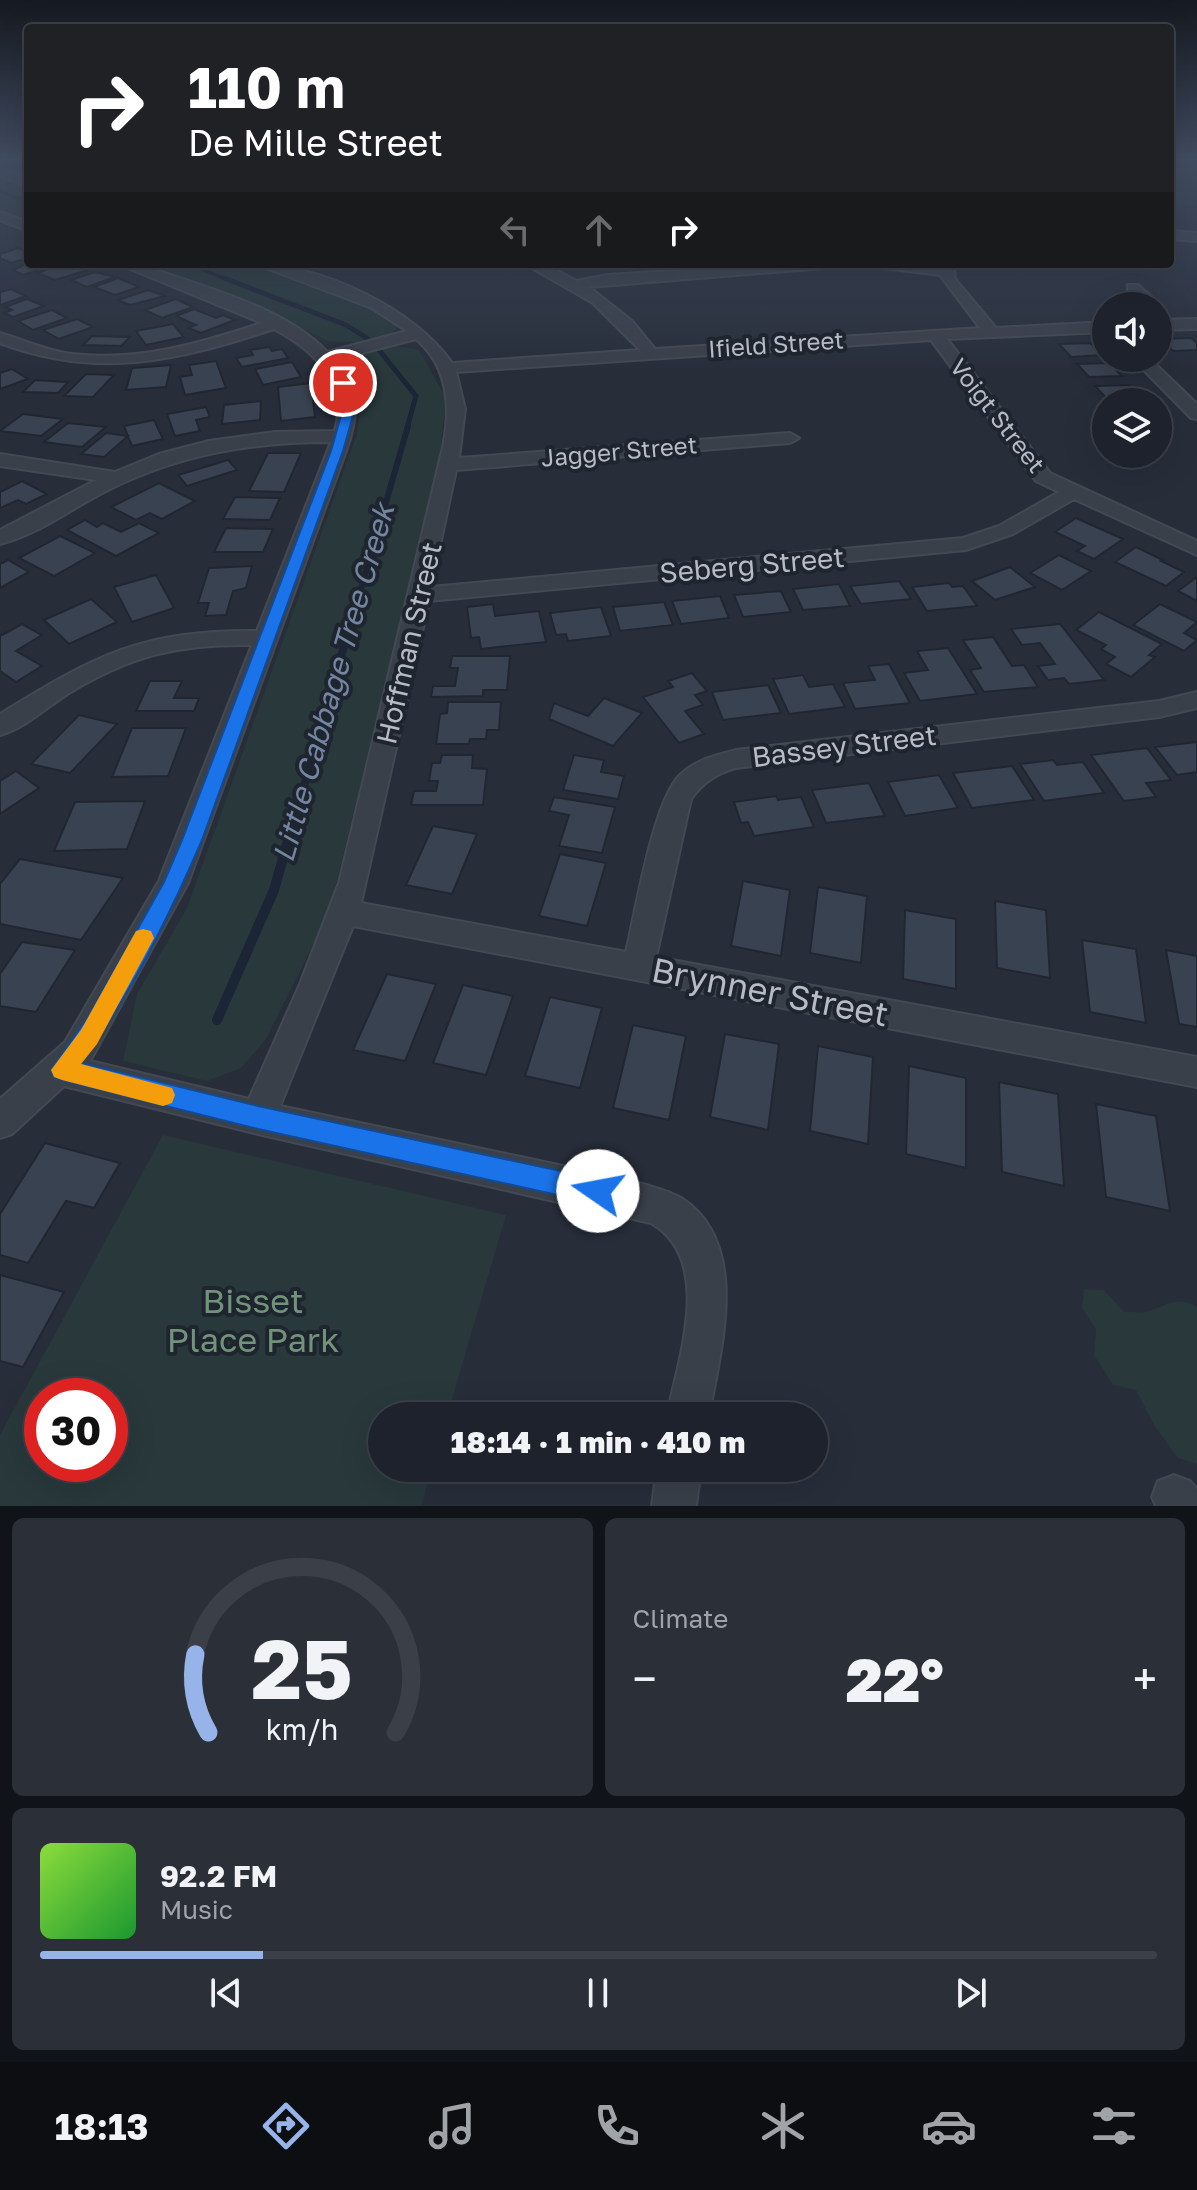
<!DOCTYPE html>
<html lang="en">
<head>
<meta charset="utf-8">
<style>
  :root { --surface:#1d222c; --page:#2a2f38; --text:#f1f3f6; --muted:#a0a4a9; --line:#3b3f48; --accent:#96b4ea }
  body { margin:0; font-family:"Golos Text",sans-serif; background:var(--page); color:var(--text); height:100vh; display:flex; flex-direction:column; font-size:30px; white-space:nowrap }
  * { box-sizing:border-box; margin:0 }
  p { font-size:26px; color:var(--muted) }
  .icon { flex:none; width:44px; height:44px; fill:none; stroke:currentColor; stroke-width:2; stroke-linecap:round; stroke-linejoin:round }
  .map { position:relative; height:1506px; overflow:hidden }
  .sheet { display:flex; flex-direction:column; gap:12px; padding:12px; background:#101318; flex:1 }
  .sheet>* { flex:none }
  .guide { position:absolute; left:24px; top:24px; width:1150px; height:244px; border-radius:8px; box-shadow:0 8px 32px #0002,0 0 0 2px var(--line); background:#202124; color:#fff; overflow:hidden }
  .fabs { position:absolute; left:1092px; top:292px; display:grid; gap:16px }
  .fabs a { display:grid; place-items:center; width:80px; height:80px; border-radius:50%; background:var(--surface); box-shadow:0 8px 32px #0002,0 0 0 2px var(--line); font-size:40px }
  .speed { position:absolute; left:24px; top:1378px; display:flex; gap:16px; font-size:40px; font-weight:700; text-align:center }
  .speed>* { display:grid; place-content:center; width:104px; height:104px; border-radius:50%; background:var(--surface); box-shadow:0 8px 32px #0002,0 0 0 2px var(--line); line-height:1 }
  .speed .limit { border:12px solid #d22; background:#fff; color:#111 }
  .pin { position:absolute; display:grid; place-items:center; width:68px; height:68px; color:#fff; margin:-34px; border:4px solid #fff; border-radius:50%; box-shadow:0 2px 8px #0007 }
  .me { position:absolute; width:88px; margin:-44px; rotate:282deg; stroke-linejoin:round; filter:drop-shadow(0 0 6px #0008) }
  .turn { display:flex; align-items:center; gap:28px; height:168px; padding:0 32px; font-size:36px }
  .turn .icon { width:104px; height:104px; stroke-width:2.5 }
  .turn b { display:block; font-size:56px; line-height:68px }
  .lanes { display:flex; align-items:center; height:76px; padding:0 32px; background:#0003; justify-content:center; gap:40px; direction:ltr }
  .lanes .off { opacity:.35 }
  .big { font-size:60px; font-weight:800; line-height:1.1 }
  .sheet .tile { flex:1; display:flex; flex-direction:column; justify-content:center; gap:12px; min-width:0; padding:0 28px; border-radius:12px; background:var(--page) }
  .sheet .dial { align-items:center; gap:0 }
  .dial svg { height:208px; overflow:visible; fill:none; stroke:var(--line); stroke-width:7; stroke-linecap:round; text-anchor:middle }
  .dial text { fill:var(--text); stroke:none }
  .song { display:flex; align-items:center; gap:24px }
  .cover { width:96px; height:96px; border-radius:12px; background:linear-gradient(135deg,hsl(90 70% 55%),hsl(130 70% 35%)) }
  .played { height:8px; border-radius:4px; background:linear-gradient(90deg,var(--accent) 20%,var(--line) 20%) }
  .keys { display:flex; justify-content:space-around; direction:ltr }
  .heat { display:flex; justify-content:space-between; align-items:center; font-size:44px; direction:ltr }
  .sheet .tiles { flex:1; display:grid; gap:12px; grid-template-columns:1fr 1fr }
  .tile:last-child { grid-column:span 2 }
  .trip { position:absolute; left:368px; top:1402px; width:460px; height:80px; border-radius:40px; background:var(--surface); box-shadow:0 8px 32px #0002,0 0 0 2px var(--line); font-weight:800; line-height:80px; text-align:center }
  .menu { display:flex; height:128px; justify-content:space-around; align-items:center; background:#0c0e12; color:var(--muted) }
  .menu .icon { width:56px; height:56px }
  .menu .current { color:var(--accent) }
  .menu b { font-size:36px; color:var(--text) }
  .map>svg:first-child { display:block }
  .green { fill:#28383b; fill-rule:evenodd }
  .lines { fill:none; stroke-linecap:round; stroke-linejoin:round }
  .stream-far4 { stroke:#1b2536; stroke-width:4 }
  .stream-far3 { stroke:#1b2536; stroke-width:5 }
  .stream-far2 { stroke:#1b2536; stroke-width:6 }
  .stream-far1 { stroke:#1b2536; stroke-width:8 }
  .stream { stroke:#1b2536; stroke-width:10 }
  .building { fill:#394250; stroke:#212731; stroke-width:2 }
  .street-casing { stroke:#434953; stroke-width:4 }
  .street { fill:#3a404a; fill-rule:evenodd }
  .route { fill:#1a73e8; stroke:#114b97; stroke-width:2 }
  .slow { fill:#f59e0b }
  .labels { text-anchor:middle; stroke-width:8; stroke-linejoin:round; paint-order:stroke }
  .far-street-label { font-size:24px; fill:#b6bbc6; stroke:#1f252f }
  .street-label { font-size:28px; fill:#b6bbc6; stroke:#1f252f }
  .water-label { font-size:30px; font-style:italic; fill:#7385a0; stroke:#1f252f }
  .near-street-label { font-size:34px; fill:#b6bbc6; stroke:#1f252f }
  .near-park-label { font-size:34px; fill:#709379; stroke:#1f252f }
</style>
</head>
<body>
<div class="map">
<svg width="1197" height="1506" viewBox="0 0 1197 1506">
  <rect width="100%" height="100%" fill="#272e3a"/>
  <!-- green -->
  <g class="green">
    <polygon points="1170,161 1197,161 1197,206 1170,203"/>
    <polygon points="0,176 28,186 28,221 0,210"/>
    <polygon points="141,264 248,264 380,311 399,325 393,333 355,342 328,341 278,317"/>
    <polygon points="395,346 419,350 446,398 439,463 329,913 266,1039 241,1068 207,1081 123,1061 137,994 187,908 357,434 360,405 351,365 361,354"/>
    <path d="M 163,1135 L 506,1215 L 447,1416 L 382,1416 L 382,1468 L 432,1468 L 421,1506 L 0,1506 L 0,1435 ZM 110,1396 L 110,1464 L 42,1464 L 42,1396 Z"/>
    <path d="M 1084,1289 L 1104,1290 L 1124,1312 C 1130,1312 1139,1313 1145,1312 C 1166,1307 1174,1294 1197,1307 L 1197,1464 L 1178,1458 L 1154,1425 L 1136,1390 L 1113,1385 L 1094,1355 L 1096,1329 L 1082,1308 Z"/>
  </g>
  <g class="lines">
    <!-- stream-far4 -->
    <g class="stream-far4">
      <polyline points="0,191 28,202"/>
      <polyline points="188,264 229,280"/>
    </g>
    <!-- stream-far3 -->
    <g class="stream-far3">
      <polyline points="224,278 346,325 368,339"/>
      <polyline points="379,350 416,396 407,428"/>
    </g>
    <!-- stream-far2 -->
    <polyline class="stream-far2" points="354,613 408,426"/>
    <!-- stream-far1 -->
    <polyline class="stream-far1" points="287,846 354,611"/>
    <!-- stream -->
    <polyline class="stream" points="217,1020 274,890 287,844"/>
  </g>
  <!-- building -->
  <g class="building">
    <polygon points="18,248 28,252 28,258 11,263 0,258 0,254"/>
    <polygon points="28,263 28,264 55,264 23,275 13,270"/>
    <polygon points="63,264 88,270 55,280 37,273"/>
    <polygon points="95,272 115,277 87,287 71,280"/>
    <polygon points="118,278 139,287 115,295 94,287"/>
    <polygon points="11,289 26,296 0,305 0,292"/>
    <polygon points="148,290 165,296 130,305 118,300"/>
    <polygon points="27,299 44,306 13,317 4,313 12,310 5,307"/>
    <polygon points="176,299 193,307 162,318 145,310"/>
    <polygon points="194,309 216,318 223,315 235,320 201,333 188,328 196,325 176,316"/>
    <polygon points="52,310 67,318 33,330 18,321"/>
    <polygon points="77,319 93,327 59,339 43,330"/>
    <polygon points="173,324 184,337 146,345 136,331"/>
    <polygon points="92,336 130,337 121,346 83,345"/>
    <polygon points="1191,338 1197,343 1197,350 1173,351 1160,339"/>
    <polygon points="1090,343 1103,355 1071,357 1059,344"/>
    <polygon points="269,347 272,351 282,349 288,358 242,367 236,358 253,355 250,350"/>
    <polygon points="216,361 226,388 185,395 180,377 192,375 189,365"/>
    <polygon points="292,362 301,377 263,385 255,369"/>
    <polygon points="1109,363 1122,376 1089,377 1077,364"/>
    <polygon points="171,365 166,387 126,390 132,368"/>
    <polygon points="12,369 28,379 0,389 0,373"/>
    <polygon points="86,374 114,375 93,397 64,396"/>
    <polygon points="35,380 68,382 58,393 23,392"/>
    <polygon points="311,383 315,417 281,421 278,387"/>
    <polygon points="1128,385 1143,399 1108,400 1095,386"/>
    <polygon points="261,401 260,420 222,424 224,405"/>
    <polygon points="206,407 210,417 196,420 200,431 175,436 167,414"/>
    <polygon points="23,414 63,419 41,436 0,431"/>
    <polygon points="154,420 163,439 132,446 124,426"/>
    <polygon points="68,423 106,427 82,447 44,442"/>
    <polygon points="106,433 128,436 104,457 81,454"/>
    <polygon points="268,453 301,453 284,492 249,491"/>
    <polygon points="228,460 237,470 187,486 178,475"/>
    <polygon points="22,481 47,494 26,504 18,500 0,508 0,492"/>
    <polygon points="159,483 195,501 162,519 150,513 136,520 111,507"/>
    <polygon points="235,497 280,498 270,520 223,519"/>
    <polygon points="1076,518 1123,539 1094,559 1077,551 1085,546 1055,532"/>
    <polygon points="85,520 97,527 103,523 121,532 139,523 159,533 116,556 67,530"/>
    <polygon points="226,528 273,529 263,552 214,552"/>
    <polygon points="60,536 95,553 54,576 19,558"/>
    <polygon points="1136,547 1163,560 1161,561 1184,572 1166,586 1115,562"/>
    <polygon points="1059,555 1091,571 1062,590 1030,573"/>
    <polygon points="8,560 29,572 0,588 0,564"/>
    <polygon points="252,566 246,588 233,591 226,615 205,616 209,603 198,603 209,568"/>
    <polygon points="1010,567 1035,587 995,600 972,581"/>
    <polygon points="156,575 174,608 132,622 114,587"/>
    <polygon points="1197,577 1197,601 1178,591"/>
    <polygon points="899,581 911,599 861,604 850,586"/>
    <polygon points="949,583 952,587 963,586 977,606 927,611 912,587"/>
    <polygon points="839,584 850,606 803,610 793,589"/>
    <polygon points="781,591 791,612 743,617 734,595"/>
    <polygon points="720,596 729,618 681,624 672,601"/>
    <polygon points="91,599 117,622 69,644 44,620"/>
    <polygon points="664,602 673,625 620,631 613,607"/>
    <polygon points="493,604 495,616 539,611 546,642 481,649 479,637 471,638 467,607"/>
    <polygon points="1160,604 1197,622 1184,633 1197,640 1184,651 1133,625"/>
    <polygon points="601,607 611,636 568,641 566,634 556,635 550,613"/>
    <polygon points="1099,612 1162,644 1149,655 1155,657 1131,677 1106,664 1115,657 1101,649 1106,645 1076,630"/>
    <polygon points="22,624 42,635 16,651 42,666 16,682 0,671 0,636"/>
    <polygon points="1060,624 1104,680 1069,684 1064,678 1048,680 1038,666 1055,664 1040,643 1022,645 1011,629"/>
    <polygon points="993,637 1012,666 1024,665 1038,687 984,692 970,670 981,668 963,640"/>
    <polygon points="948,648 977,694 920,701 904,673 928,670 917,651"/>
    <polygon points="452,656 510,656 507,690 483,690 483,696 431,697 433,686 455,686 458,668 450,668"/>
    <polygon points="889,664 910,703 855,709 843,683 875,680 868,666"/>
    <polygon points="692,673 707,691 695,695 703,705 685,711 704,734 679,743 643,697 673,687 668,681"/>
    <polygon points="803,675 809,687 833,684 845,707 789,714 773,679"/>
    <polygon points="150,681 182,681 174,698 199,698 194,711 136,711"/>
    <polygon points="768,685 781,713 723,720 712,692"/>
    <polygon points="604,698 642,713 613,746 549,719 554,703 588,716"/>
    <polygon points="448,702 501,702 499,730 487,730 486,739 470,739 469,744 436,744 440,714 447,713"/>
    <polygon points="79,715 117,724 70,773 31,764"/>
    <polygon points="132,728 186,728 168,776 112,777"/>
    <polygon points="1197,742 1197,772 1177,775 1155,747"/>
    <polygon points="1147,748 1171,780 1146,783 1156,797 1124,801 1091,755"/>
    <polygon points="442,755 473,755 472,768 487,769 483,805 411,805 414,791 436,791 438,781 429,781 432,763 440,763"/>
    <polygon points="574,755 604,760 601,772 624,776 618,799 563,790"/>
    <polygon points="1053,760 1057,765 1083,762 1104,793 1044,801 1020,764"/>
    <polygon points="1012,766 1034,800 972,808 953,773"/>
    <polygon points="16,771 39,788 0,814 0,781"/>
    <polygon points="939,775 958,808 905,816 888,782"/>
    <polygon points="869,783 885,816 826,823 812,790"/>
    <polygon points="776,796 778,800 801,797 814,827 754,836 748,822 741,823 734,802"/>
    <polygon points="554,797 615,807 602,853 559,846 569,815 549,811"/>
    <polygon points="145,801 127,849 54,851 75,802"/>
    <polygon points="433,826 477,834 452,894 406,885"/>
    <polygon points="560,854 606,863 587,926 539,916"/>
    <polygon points="20,859 123,878 81,940 0,924 0,884"/>
    <polygon points="743,881 790,890 781,956 731,946"/>
    <polygon points="818,887 867,896 861,963 810,953"/>
    <polygon points="995,901 1046,910 1050,978 997,968"/>
    <polygon points="905,910 956,919 956,989 903,979"/>
    <polygon points="1082,940 1136,949 1146,1023 1090,1012"/>
    <polygon points="22,942 75,950 36,1012 0,1006 0,974"/>
    <polygon points="1166,950 1197,956 1197,1027 1179,1024"/>
    <polygon points="387,974 436,984 405,1061 353,1050"/>
    <polygon points="463,985 513,996 486,1075 433,1063"/>
    <polygon points="550,997 602,1008 580,1088 525,1076"/>
    <polygon points="633,1025 686,1036 669,1120 613,1108"/>
    <polygon points="725,1034 779,1044 768,1130 710,1117"/>
    <polygon points="818,1046 873,1057 868,1144 810,1131"/>
    <polygon points="909,1066 966,1078 966,1168 906,1154"/>
    <polygon points="999,1082 1058,1094 1064,1186 1002,1172"/>
    <polygon points="1096,1104 1156,1116 1170,1211 1106,1197"/>
    <polygon points="45,1143 120,1163 94,1208 66,1201 28,1263 0,1255 0,1214"/>
    <polygon points="0,1275 64,1292 23,1367 0,1361"/>
  </g>
  <g class="lines">
    <!-- street casing -->
    <g class="street-casing">
      <g id="street">
        <polygon points="0,169 28,178 28,186 0,176"/>
        <polygon points="0,212 28,222 28,231 0,220"/>
        <polygon points="1170,231 1197,233 1197,241 1170,239"/>
        <path d="M 118,264 L 138,264 C 197,285 284,306 327,352 L 407,331 L 372,308 L 255,264 C 320,264 415,309 452,363 L 640,350 L 593,303 L 525,264 L 544,264 L 577,281 L 607,275 L 785,264 L 953,264 L 955,279 L 996,328 L 1106,322 L 1106,332 L 947,339 L 1050,473 L 1197,541 L 1197,555 L 1074,499 L 1013,534 L 966,550 L 429,601 L 361,903 L 626,952 C 636,910 653,802 680,775 C 695,760 716,755 736,750 L 1159,701 L 1197,692 L 1197,708 L 1159,717 L 736,768 C 717,773 702,783 691,799 L 656,957 L 1197,1057 L 1197,1087 L 353,926 L 280,1106 L 629,1180 C 646,1185 665,1189 681,1198 C 752,1243 720,1350 709,1416 L 667,1416 C 678,1359 715,1260 651,1223 L 258,1134 L 64,1086 L 12,1134 L 0,1138 L 0,1099 L 65,1042 L 159,881 L 252,645 C 179,644 132,655 69,693 C 47,707 25,728 0,735 L 0,714 C 96,655 142,630 257,631 L 331,442 C 252,442 181,454 110,489 C 75,506 38,535 0,544 L 0,530 L 96,480 L 0,466 L 0,454 L 115,472 L 159,454 L 209,441 L 275,432 L 335,431 C 348,383 314,350 274,329 C 177,361 99,380 0,343 L 0,333 C 24,340 47,351 72,354 C 138,362 201,343 262,323 ZM 860,265 L 940,275 L 980,328 L 655,349 L 632,321 L 589,287 ZM 416,339 C 449,367 451,408 443,447 L 339,883 L 300,984 L 249,1099 L 90,1061 L 188,883 L 346,451 C 358,418 361,388 335,360 ZM 931,340 L 1036,481 L 1059,492 L 999,526 L 963,538 L 431,587 L 456,470 L 790,443 L 799,438 L 790,433 L 459,458 L 465,409 L 456,372 Z"/>
        <polygon points="1128,285 1138,285 1158,303 1158,309 1158,306 1144,306 1128,291"/>
        <polygon points="1197,319 1197,329 1158,330 1158,320"/>
        <polygon points="1132,358 1149,358 1197,404 1197,419 1191,418"/>
        <polygon points="657,1468 701,1468 696,1506 652,1506"/>
        <polygon points="1174,1475 1190,1481 1197,1489 1197,1506 1156,1506 1152,1497 1158,1481"/>
      </g>
    </g>
    <!-- street -->
    <use href="#street" class="street"/>
  </g>
  <!-- sky -->
  <linearGradient id="sky" x2="0" y2="1"><stop stop-color="#151920"/><stop offset="0.43" stop-color="#414c60"/><stop offset="1" stop-color="#414c60" stop-opacity="0"/></linearGradient>
  <rect width="1197" height="372" fill="url(#sky)"/>
  <!-- route -->
  <path class="route" d="M 343,380 L 349,383 L 354,412 L 343,451 L 202,840 C 169,917 130,996 81,1063 L 258,1106 L 598,1179 L 607,1182 L 611,1191 L 607,1200 L 598,1204 L 258,1129 L 62,1080 L 54,1077 L 51,1070 L 90,1014 L 164,882 L 182,840 L 331,451 L 342,412 L 337,383 Z"/>
  <!-- slow -->
  <polygon class="slow" points="143,929 151,931 154,938 97,1044 81,1064 172,1088 175,1095 172,1103 163,1106 62,1080 54,1077 51,1070 81,1030 136,931"/>
  <g class="labels">
    <!-- far-street labels -->
    <g class="far-street-label">
      <text transform="translate(776 345) rotate(-4)" y="8">Ifield Street</text>
      <text transform="translate(997 416) rotate(52)" y="8">Voigt Street</text>
      <text transform="translate(619 452) rotate(-5)" y="8">Jagger Street</text>
    </g>
    <!-- street labels -->
    <g class="street-label">
      <text transform="translate(752 565) rotate(-5)" y="10">Seberg Street</text>
      <text transform="translate(409 643) rotate(-77)" y="10">Hoffman Street</text>
      <text transform="translate(844 746) rotate(-7)" y="10">Bassey Street</text>
    </g>
    <!-- water labels -->
    <g class="water-label">
      <text transform="translate(334 683) rotate(-74)" y="10">Little Cabbage Tree Creek</text>
    </g>
    <!-- near-street labels -->
    <g class="near-street-label">
      <text transform="translate(770 992) rotate(11)" y="12">Brynner Street</text>
    </g>
    <!-- near-park labels -->
    <g class="near-park-label">
      <text x="253" y="1313">Bisset<tspan x="253" dy="39">Place Park</tspan></text>
    </g>
  </g>
</svg>
<div class="fabs">
<a><svg class="icon" aria-label="sound" viewBox="0 0 24 24"><path d="M4 9h4l5-4v14l-5-4H4zM17 9q2 3 0 6"/></svg></a>
<a><svg class="icon" aria-label="layers" viewBox="0 0 24 24"><path d="M12 4l9 5-9 5-9-5zM3 14l9 5 9-5"/></svg></a>
</div>
<div class="speed"><div class="limit">30</div></div>
<div class="pin" style="left:343px;top:383px;background:#d93025"><svg class="icon" aria-label="arrive" viewBox="0 0 24 24"><path d="M6 21V4h12l-3 4 3 4H6"/></svg></div>
<svg class="me" style="left:598px;top:1191px" viewBox="-20 -20 40 40"><circle r="19" fill="#fff"/><path d="M0-13L10 11 0 6-10 11z" fill="#1a73e8"/></svg>
<div class="trip">18:14 · 1 min · 410 m</div>
<div class="guide">
<div class="turn"><svg class="icon" aria-label="right" viewBox="0 0 24 24"><path d="M7 20v-9h11M14 6l5 5-5 5"/></svg><div><b>110 m</b>De Mille Street</div></div>
<div class="lanes"><svg class="icon off" aria-label="left" viewBox="0 0 24 24"><path d="M17 20v-9H6M10 6l-5 5 5 5"/></svg><svg class="icon off" aria-label="ahead" viewBox="0 0 24 24"><path d="M12 20V5M6 11l6-6 6 6"/></svg><svg class="icon" aria-label="right" viewBox="0 0 24 24"><path d="M7 20v-9h11M14 6l5 5-5 5"/></svg></div>
</div>
</div>
<section class="sheet">
<div class="tiles">
<div class="tile dial"><svg viewBox="0 0 100 80">
<path d="M14 69A42 42 0 1 1 86 69"/>
<path d="M14 69A42 42 0 0 1 9 39" stroke="#96b4ea"/>
<text x="50" y="56" font-size="32" font-weight="700">25</text>
<text x="50" y="72" font-size="11">km/h</text>
</svg></div>
<div class="tile"><p>Climate</p>
<div class="heat"><a>−</a><b class="big">22°</b><a>+</a></div>
</div>
<div class="tile">
<div class="song"><i class="cover"></i><div><b>92.2 FM</b><p>Music</p></div></div>
<div class="played"></div>
<div class="keys"><svg class="icon" aria-label="previous" viewBox="0 0 24 24"><path d="M18 5L8 12l10 7zM5 5v14"/></svg><svg class="icon" aria-label="pause" viewBox="0 0 24 24"><path d="M8 5v14M16 5v14"/></svg><svg class="icon" aria-label="next" viewBox="0 0 24 24"><path d="M6 5l10 7-10 7zM19 5v14"/></svg></div>
</div>
</div>
</section>
<nav class="menu">
<b>18:13</b>
<svg class="icon current" aria-label="directions" viewBox="0 0 24 24"><path d="M12 3l9 9-9 9-9-9zM9 14v-3h6M13 9l2 2-2 2"/></svg>
<svg class="icon" aria-label="music" viewBox="0 0 24 24"><path d="M9 18V5l10-2v13"/><circle cx="6" cy="18" r="3"/><circle cx="16" cy="16" r="3"/></svg>
<svg class="icon" aria-label="phone" viewBox="0 0 24 24"><path d="M5 4h4l2 5-3 2q2 4 5 5l2-3 5 2v4C11 20 4 13 5 4z"/></svg>
<svg class="icon" aria-label="climate" viewBox="0 0 24 24"><path d="M12 3v18M4 7l16 10M4 17L20 7"/></svg>
<svg class="icon" aria-label="car" viewBox="0 0 24 24"><path d="M5 17H2v-5l4-1 3-4h7l3 4 3 1v5h-3M9 17h6M6 11h13"/><circle cx="7" cy="17" r="2"/><circle cx="17" cy="17" r="2"/></svg>
<svg class="icon" aria-label="filters" viewBox="0 0 24 24"><path d="M4 7h16M4 17h16"/><circle cx="9" cy="7" r="2"/><circle cx="15" cy="17" r="2"/></svg>
</nav>
</body>
</html>
